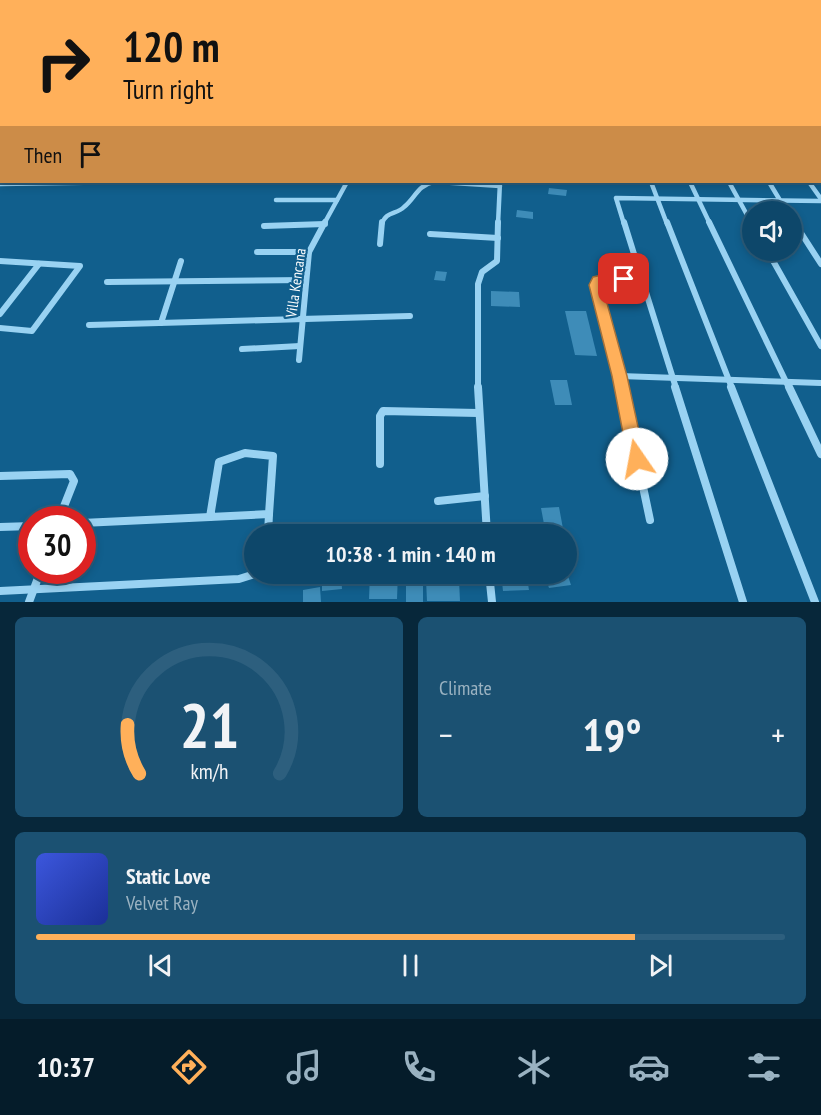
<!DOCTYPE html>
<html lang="en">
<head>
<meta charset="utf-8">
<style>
  :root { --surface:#0d476a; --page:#1b5172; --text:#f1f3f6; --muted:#9ab2c1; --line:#2d5f7e; --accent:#ffb05a }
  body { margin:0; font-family:"PT Sans Narrow",sans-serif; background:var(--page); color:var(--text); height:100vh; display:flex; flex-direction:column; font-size:22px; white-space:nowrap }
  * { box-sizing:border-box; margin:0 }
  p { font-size:20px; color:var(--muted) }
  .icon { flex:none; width:33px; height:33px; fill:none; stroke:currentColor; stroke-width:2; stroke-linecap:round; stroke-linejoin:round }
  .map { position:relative; height:602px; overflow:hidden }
  .sheet { display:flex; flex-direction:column; gap:15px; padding:15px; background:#07273a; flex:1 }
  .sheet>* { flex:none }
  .hud { position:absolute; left:0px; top:0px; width:822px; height:183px; box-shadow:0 3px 9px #0003,0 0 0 2px var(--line); background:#ffb05a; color:#111; overflow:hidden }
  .controls { position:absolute; left:742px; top:201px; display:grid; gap:12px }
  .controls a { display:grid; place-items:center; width:60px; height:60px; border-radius:50%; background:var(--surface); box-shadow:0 3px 9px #0003,0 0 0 2px var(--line); font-size:30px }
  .speed { position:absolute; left:18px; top:506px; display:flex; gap:12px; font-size:30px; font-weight:700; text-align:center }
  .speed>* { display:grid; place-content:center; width:78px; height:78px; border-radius:50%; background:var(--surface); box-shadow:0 3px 9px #0003,0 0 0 2px var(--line); line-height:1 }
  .speed .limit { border:9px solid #d22; background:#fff; color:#111 }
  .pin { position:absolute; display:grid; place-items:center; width:51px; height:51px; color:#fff; margin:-26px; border-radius:12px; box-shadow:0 3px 9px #0006 }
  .me { position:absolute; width:66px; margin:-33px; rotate:348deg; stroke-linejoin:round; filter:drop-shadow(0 0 4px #0008) }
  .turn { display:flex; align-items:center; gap:21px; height:126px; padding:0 24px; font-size:27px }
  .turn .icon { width:78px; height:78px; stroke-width:2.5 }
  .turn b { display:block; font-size:42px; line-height:51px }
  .then { display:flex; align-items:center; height:57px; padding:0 24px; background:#0003; gap:12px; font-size:22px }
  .big { font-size:45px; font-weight:600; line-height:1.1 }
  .sheet .widget { flex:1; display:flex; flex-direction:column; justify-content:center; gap:9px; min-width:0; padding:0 21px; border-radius:9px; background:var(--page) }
  .sheet .dial { align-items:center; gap:0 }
  .dial svg { height:156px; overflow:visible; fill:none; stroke:var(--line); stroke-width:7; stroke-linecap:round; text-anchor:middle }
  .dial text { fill:var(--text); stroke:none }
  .song { display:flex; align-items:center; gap:18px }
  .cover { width:72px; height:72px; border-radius:9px; background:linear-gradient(135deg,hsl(230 70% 55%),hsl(230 70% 35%)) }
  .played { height:6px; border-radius:3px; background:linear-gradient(90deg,var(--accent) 80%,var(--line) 80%) }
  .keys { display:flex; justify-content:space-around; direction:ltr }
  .heat { display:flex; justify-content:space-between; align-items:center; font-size:33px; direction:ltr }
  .sheet .tiles { flex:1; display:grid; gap:15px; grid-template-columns:1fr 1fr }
  .widget:last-child { grid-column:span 2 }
  .trip { position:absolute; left:244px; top:524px; width:333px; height:60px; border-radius:30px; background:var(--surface); box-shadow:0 3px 9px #0003,0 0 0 2px var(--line); font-weight:600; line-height:60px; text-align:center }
  .tab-bar { display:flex; height:96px; justify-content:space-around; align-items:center; background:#051c2a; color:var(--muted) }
  .tab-bar .icon { width:42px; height:42px }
  .tab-bar .selected { color:var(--accent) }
  .tab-bar b { font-size:27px; color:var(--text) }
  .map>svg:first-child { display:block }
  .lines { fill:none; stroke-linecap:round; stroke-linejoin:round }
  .river { fill:#4b84a5; fill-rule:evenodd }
  .building { fill:#3e8cb8 }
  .street-far3 { stroke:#99d2f2; stroke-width:4 }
  .street-far2 { stroke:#99d2f2; stroke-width:4.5 }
  .street-far1 { stroke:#99d2f2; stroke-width:6 }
  .street { stroke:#99d2f2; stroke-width:8 }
  .route { fill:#ffb05a; stroke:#a6723a; stroke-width:1.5 }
  .labels { text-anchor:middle; stroke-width:4.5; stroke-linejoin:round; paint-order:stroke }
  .street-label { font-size:15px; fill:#fff; stroke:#115f8d }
</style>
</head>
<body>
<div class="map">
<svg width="821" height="602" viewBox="0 0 821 602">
  <rect width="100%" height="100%" fill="#115f8d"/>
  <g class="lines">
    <!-- river -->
    <g class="river">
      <polygon points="155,0 167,0 154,2"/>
      <polygon points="2,110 2,120 0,121 0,111"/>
    </g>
  </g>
  <!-- building -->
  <g class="building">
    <polygon points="549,188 567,190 566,196 548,194"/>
    <polygon points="517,210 533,212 533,219 516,217"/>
    <polygon points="436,271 447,272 445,281 434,280"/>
    <polygon points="491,291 519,292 520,307 491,306"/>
    <polygon points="565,311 586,311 597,356 575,355"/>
    <polygon points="550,380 567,380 572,405 555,405"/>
    <polygon points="559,507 564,534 539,534 537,524 544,524 541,508"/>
    <polygon points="525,522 528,534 508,534 506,524"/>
    <polygon points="322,573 341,573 342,589 322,591"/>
    <polygon points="370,573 398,573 397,599 369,599"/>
    <polygon points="501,573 526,573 529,590 503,591"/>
    <polygon points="544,573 567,573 571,585 549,588"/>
    <polygon points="426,580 459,580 460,601 427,601"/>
    <rect x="406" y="584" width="17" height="18"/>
    <polygon points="320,587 321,602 303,602 303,590"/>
  </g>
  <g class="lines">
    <!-- street-far3 -->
    <g class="street-far3">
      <polyline points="754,1 780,0"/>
      <polyline points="352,2 494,0"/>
      <polyline points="657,2 669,0"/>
    </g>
    <!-- street-far2 -->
    <g class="street-far2">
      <polyline points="438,182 500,186"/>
      <polyline points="651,182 667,224"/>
      <polyline points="690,182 710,224"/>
      <polyline points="729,182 752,224"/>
      <polyline points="769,182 787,212"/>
      <polyline points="809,182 821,199"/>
      <polyline points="0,184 134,182"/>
      <polyline points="276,200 337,200"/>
      <polyline points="792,219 795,224"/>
      <polyline points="324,224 347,182"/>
      <path d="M 382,224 C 386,211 396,215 404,207 C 416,197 417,186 433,182"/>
      <polyline points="498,224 500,182"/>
      <polyline points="624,224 616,198 821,201"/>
    </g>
    <!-- street-far1 -->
    <g class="street-far1">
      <polyline points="624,222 676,388"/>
      <polyline points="667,222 732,388"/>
      <polyline points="709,222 789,388"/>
      <polyline points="752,222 753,225"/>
      <polyline points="794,222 821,264"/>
      <polyline points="264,226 325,224"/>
      <polyline points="430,234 498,238"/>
      <polyline points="380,244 382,222"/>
      <polyline points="767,250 821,346"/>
      <polyline points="257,252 309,252"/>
      <polyline points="0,261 80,266 32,331 0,328"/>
      <polyline points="107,282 306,280"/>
      <polyline points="0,314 39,264"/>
      <polyline points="161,323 181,261"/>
      <polyline points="89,325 410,316"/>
      <polyline points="242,349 300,346"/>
      <polyline points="299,360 309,252 325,222"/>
      <polyline points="620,376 821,383"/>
      <polyline points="478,388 478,284 482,272 497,261 498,222"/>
      <polyline points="623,388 596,285 598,280 643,280"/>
    </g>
    <!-- street -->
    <g class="street">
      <polyline points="478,387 487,534"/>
      <polyline points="622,387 650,520"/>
      <polyline points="675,387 743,602"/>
      <polyline points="731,387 815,602"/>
      <polyline points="789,387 821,454"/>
      <polygon points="245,453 273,456 269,514 210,517 219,462"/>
      <polyline points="380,464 380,416 383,411 478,413"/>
      <polyline points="0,476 70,474 74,481 59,519"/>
      <polyline points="438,501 485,496"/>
      <polyline points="82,523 210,517"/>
      <polyline points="0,527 32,526"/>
      <polyline points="268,534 269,514"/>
      <polyline points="489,573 492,602"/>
      <polyline points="0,591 239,579 258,573"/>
      <polyline points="29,602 41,570"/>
    </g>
  </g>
  <!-- route -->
  <polygon class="route" points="606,274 624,275 631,279 624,284 602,285 627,376 645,459 643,464 637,466 631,464 628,459 612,376 589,285 593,277"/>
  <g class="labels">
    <!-- street labels -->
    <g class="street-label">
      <text transform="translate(296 283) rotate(-82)" y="5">Villa Kencana</text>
    </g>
  </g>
</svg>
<div class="controls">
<a><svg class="icon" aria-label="sound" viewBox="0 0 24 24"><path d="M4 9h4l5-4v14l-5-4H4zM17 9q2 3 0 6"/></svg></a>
</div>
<div class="speed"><div class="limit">30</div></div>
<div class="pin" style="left:624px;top:279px;background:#d93025"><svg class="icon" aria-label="arrive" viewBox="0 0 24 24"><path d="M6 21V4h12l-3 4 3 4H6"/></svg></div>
<svg class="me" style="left:637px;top:459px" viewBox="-20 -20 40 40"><circle r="19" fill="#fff"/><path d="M0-13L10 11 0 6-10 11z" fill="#ffb05a"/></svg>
<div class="trip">10:38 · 1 min · 140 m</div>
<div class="hud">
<div class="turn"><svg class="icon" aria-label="right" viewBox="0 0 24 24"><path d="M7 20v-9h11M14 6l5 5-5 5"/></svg><div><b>120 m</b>Turn right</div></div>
<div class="then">Then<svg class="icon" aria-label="arrive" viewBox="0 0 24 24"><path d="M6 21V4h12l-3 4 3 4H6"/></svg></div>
</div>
</div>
<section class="sheet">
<div class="tiles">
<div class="widget dial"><svg viewBox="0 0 100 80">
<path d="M14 69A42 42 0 1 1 86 69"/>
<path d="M14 69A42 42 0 0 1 8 44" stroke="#ffb05a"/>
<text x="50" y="56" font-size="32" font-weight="700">21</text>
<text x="50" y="72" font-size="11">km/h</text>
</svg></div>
<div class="widget"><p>Climate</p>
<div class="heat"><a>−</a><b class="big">19°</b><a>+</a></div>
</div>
<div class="widget">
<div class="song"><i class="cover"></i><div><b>Static Love</b><p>Velvet Ray</p></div></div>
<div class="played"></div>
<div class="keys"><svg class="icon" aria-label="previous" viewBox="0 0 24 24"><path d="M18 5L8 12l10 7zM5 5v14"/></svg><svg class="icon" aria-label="pause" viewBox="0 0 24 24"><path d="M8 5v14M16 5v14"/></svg><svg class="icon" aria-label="next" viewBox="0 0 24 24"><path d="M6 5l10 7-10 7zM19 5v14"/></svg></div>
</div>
</div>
</section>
<nav class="tab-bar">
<b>10:37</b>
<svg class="icon selected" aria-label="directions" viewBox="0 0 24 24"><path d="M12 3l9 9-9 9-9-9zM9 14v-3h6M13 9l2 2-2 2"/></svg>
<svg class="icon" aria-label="music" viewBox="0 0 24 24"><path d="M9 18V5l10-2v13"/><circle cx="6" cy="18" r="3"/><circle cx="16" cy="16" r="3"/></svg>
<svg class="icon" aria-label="phone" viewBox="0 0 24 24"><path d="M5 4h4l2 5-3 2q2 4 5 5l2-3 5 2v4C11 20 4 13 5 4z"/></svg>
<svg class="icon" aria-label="climate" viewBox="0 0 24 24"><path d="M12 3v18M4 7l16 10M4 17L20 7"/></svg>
<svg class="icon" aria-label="car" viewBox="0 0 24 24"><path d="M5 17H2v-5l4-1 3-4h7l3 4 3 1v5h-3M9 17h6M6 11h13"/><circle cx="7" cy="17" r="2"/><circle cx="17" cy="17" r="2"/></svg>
<svg class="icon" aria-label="filters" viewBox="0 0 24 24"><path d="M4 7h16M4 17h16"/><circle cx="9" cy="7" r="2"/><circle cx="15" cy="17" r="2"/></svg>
</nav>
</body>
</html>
